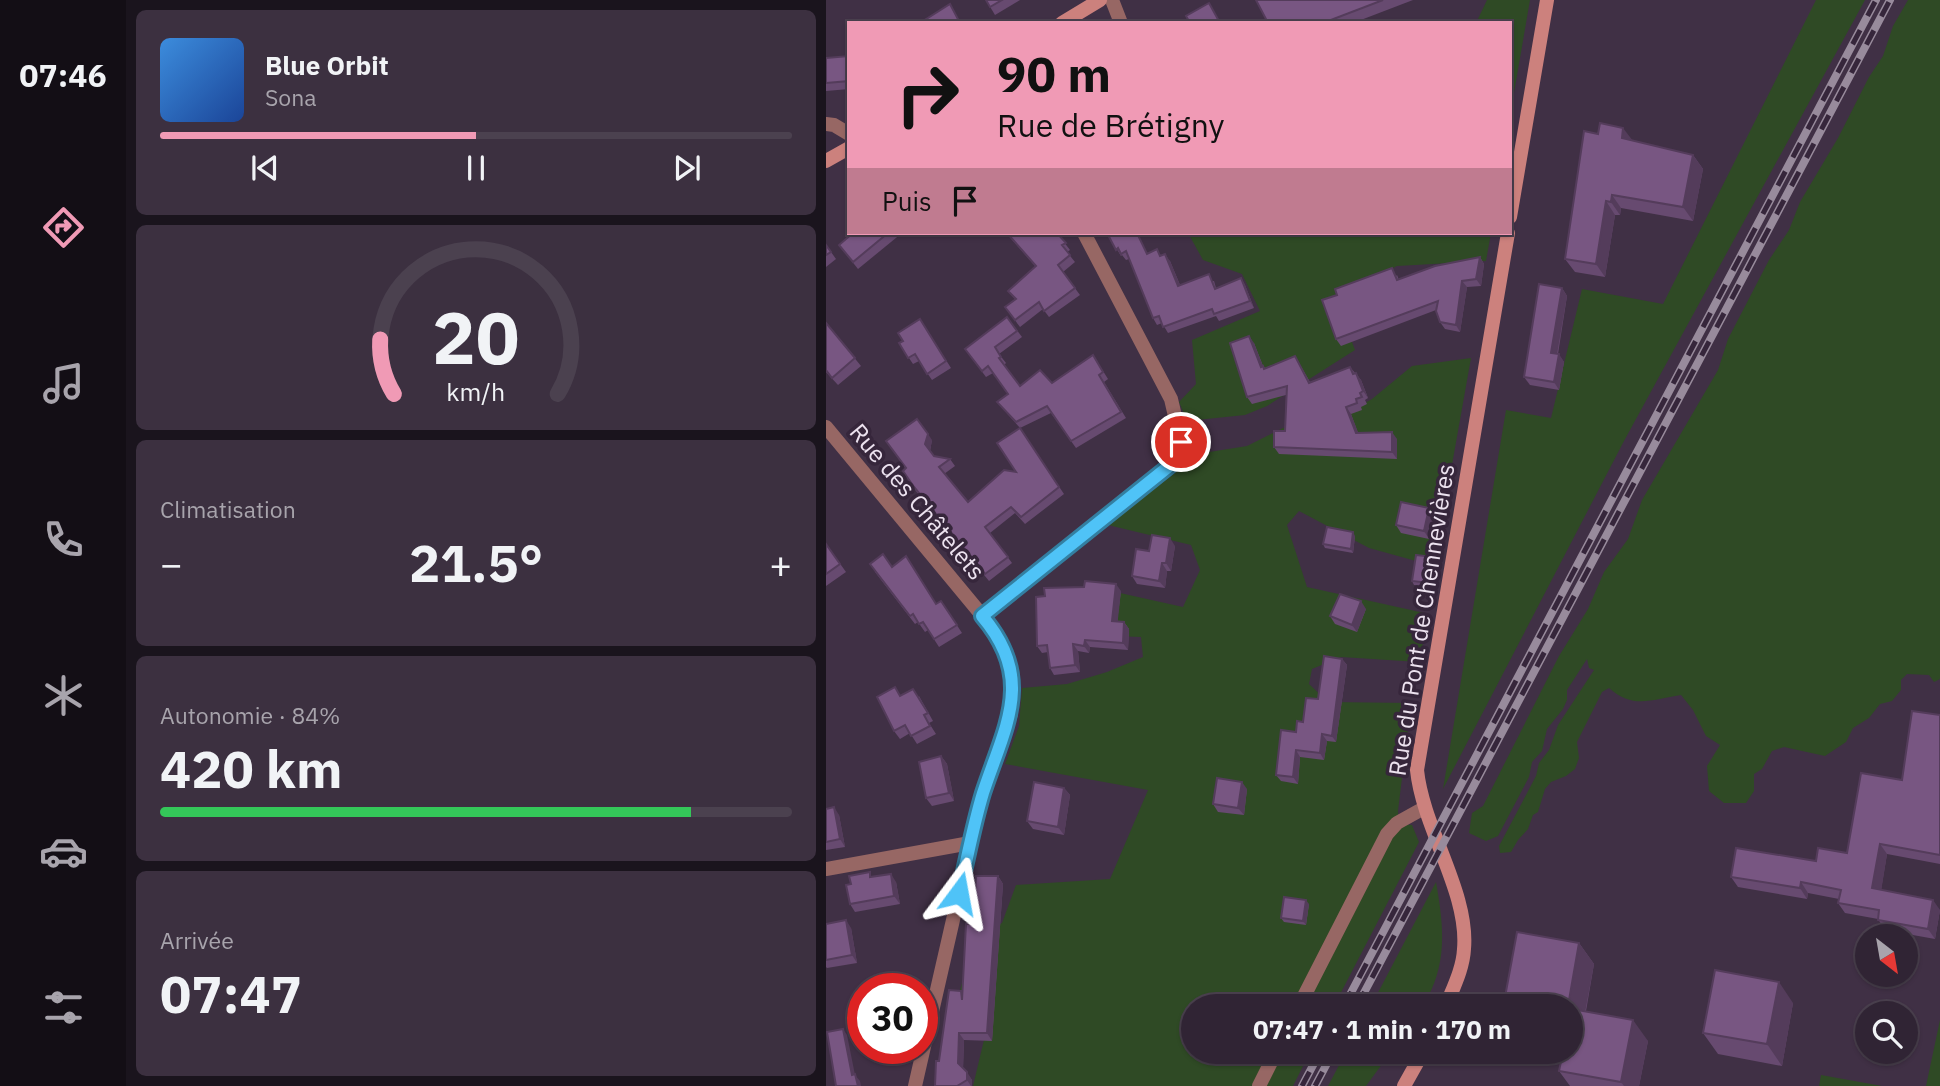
<!DOCTYPE html>
<html lang="fr">
<head>
<meta charset="utf-8">
<style>
  :root { --surface:#302434; --page:#3c3040; --text:#f1f3f6; --muted:#a8a4ac; --line:#4b414f; --accent:#f09ab5 }
  body { margin:0; font-family:"IBM Plex Sans",sans-serif; background:var(--page); color:var(--text); height:100vh; display:flex; flex-direction:column; font-size:26px; white-space:nowrap }
  * { box-sizing:border-box; margin:0 }
  p { font-size:23px; color:var(--muted) }
  .icon { flex:none; width:38px; height:38px; fill:none; stroke:currentColor; stroke-width:2; stroke-linecap:round; stroke-linejoin:round }
  .map { position:relative; flex:1; overflow:hidden }
  .panel { display:flex; flex-direction:column; gap:10px; padding:10px; background:#1a141d; width:700px }
  .panel>* { flex:none }
  .banner { position:absolute; left:21px; top:21px; width:665px; height:214px; border-radius:0px; box-shadow:0 2px 5px #0004,0 0 0 2px var(--line); background:#f09ab5; color:#111; overflow:hidden }
  .needle { width:46px; rotate:149deg }
  .tools { position:absolute; left:1029px; top:924px; display:grid; gap:14px }
  .tools a { display:grid; place-items:center; width:63px; height:63px; border-radius:50%; background:var(--surface); box-shadow:0 2px 5px #0004,0 0 0 2px var(--line); font-size:35px }
  .speed { position:absolute; left:21px; top:973px; display:flex; gap:14px; font-size:35px; font-weight:700; text-align:center }
  .speed>* { display:grid; place-content:center; width:91px; height:91px; border-radius:50%; background:var(--surface); box-shadow:0 2px 5px #0004,0 0 0 2px var(--line); line-height:1 }
  .speed .limit { border:10px solid #d22; background:#fff; color:#111 }
  .pin { position:absolute; display:grid; place-items:center; width:60px; height:60px; color:#fff; margin:-30px; border:4px solid #fff; border-radius:50%; box-shadow:0 2px 7px #0007 }
  .me { position:absolute; width:77px; margin:-38px; rotate:13deg; stroke-linejoin:round; filter:drop-shadow(0 0 5px #0008) }
  .turn { display:flex; align-items:center; gap:24px; height:147px; padding:0 35px; font-size:32px }
  .turn .icon { width:91px; height:91px; stroke-width:2.5 }
  .turn b { display:block; font-size:49px; line-height:60px }
  .then { display:flex; align-items:center; height:66px; padding:0 35px; background:#0003; gap:14px; font-size:26px }
  .big { font-size:52px; font-weight:700; line-height:1.1 }
  .panel .tile { flex:1; display:flex; flex-direction:column; justify-content:center; gap:10px; min-width:0; padding:0 24px; border-radius:10px; background:var(--page) }
  .panel .dial { align-items:center; gap:0 }
  .dial svg { height:182px; overflow:visible; fill:none; stroke:var(--line); stroke-width:7; stroke-linecap:round; text-anchor:middle }
  .dial text { fill:var(--text); stroke:none }
  .song { display:flex; align-items:center; gap:21px }
  .cover { width:84px; height:84px; border-radius:10px; background:linear-gradient(135deg,hsl(210 70% 55%),hsl(220 70% 35%)) }
  .played { height:7px; border-radius:4px; background:linear-gradient(90deg,var(--accent) 50%,var(--line) 50%) }
  .keys { display:flex; justify-content:space-around; direction:ltr }
  .heat { display:flex; justify-content:space-between; align-items:center; font-size:38px; direction:ltr }
  .charge { height:10px; border-radius:5px; background:linear-gradient(90deg,#34c759 84%,var(--line) 0) }
  .trip { position:absolute; left:355px; top:994px; width:402px; height:70px; border-radius:35px; background:var(--surface); box-shadow:0 2px 5px #0004,0 0 0 2px var(--line); font-weight:700; line-height:70px; text-align:center }
  main { display:flex; flex:1; min-height:0 }
  .tabs { display:flex; flex-direction:column; width:126px; justify-content:space-around; align-items:center; background:#130e15; color:var(--muted) }
  .tabs .icon { width:49px; height:49px }
  .tabs .selected { color:var(--accent) }
  .tabs b { font-size:32px; color:var(--text) }
  .map>svg:first-child { display:block }
  .green { fill:#2f4a25 }
  .lines { fill:none; stroke-linecap:round; stroke-linejoin:round }
  .street { stroke:#976764; stroke-width:14 }
  .secondary { stroke:#cc817d; stroke-width:14 }
  .rail-casing { stroke:#988b9c; stroke-width:8 }
  .rail { stroke:#36263b; stroke-width:5; stroke-dasharray:16; stroke-linecap:butt }
  .wall { fill:#674a70 }
  .shaded-wall { fill:#543c5b }
  .building { fill:#785682; stroke:#543c5b; stroke-width:2 }
  .route-casing { stroke:#337fa1; stroke-width:18 }
  .route { stroke:#4fc3f7; stroke-width:12 }
  .labels { text-anchor:middle; stroke-width:7; stroke-linejoin:round; paint-order:stroke }
  .street-label { font-size:24px; fill:#ece2ef; stroke:#36263b }
</style>
</head>
<body>
<main>
<nav class="tabs">
<b>07:46</b>
<svg class="icon selected" aria-label="directions" viewBox="0 0 24 24"><path d="M12 3l9 9-9 9-9-9zM9 14v-3h6M13 9l2 2-2 2"/></svg>
<svg class="icon" aria-label="music" viewBox="0 0 24 24"><path d="M9 18V5l10-2v13"/><circle cx="6" cy="18" r="3"/><circle cx="16" cy="16" r="3"/></svg>
<svg class="icon" aria-label="phone" viewBox="0 0 24 24"><path d="M5 4h4l2 5-3 2q2 4 5 5l2-3 5 2v4C11 20 4 13 5 4z"/></svg>
<svg class="icon" aria-label="climate" viewBox="0 0 24 24"><path d="M12 3v18M4 7l16 10M4 17L20 7"/></svg>
<svg class="icon" aria-label="car" viewBox="0 0 24 24"><path d="M5 17H2v-5l4-1 3-4h7l3 4 3 1v5h-3M9 17h6M6 11h13"/><circle cx="7" cy="17" r="2"/><circle cx="17" cy="17" r="2"/></svg>
<svg class="icon" aria-label="filters" viewBox="0 0 24 24"><path d="M4 7h16M4 17h16"/><circle cx="9" cy="7" r="2"/><circle cx="15" cy="17" r="2"/></svg>
</nav>
<section class="panel">
<div class="tile">
<div class="song"><i class="cover"></i><div><b>Blue Orbit</b><p>Sona</p></div></div>
<div class="played"></div>
<div class="keys"><svg class="icon" aria-label="previous" viewBox="0 0 24 24"><path d="M18 5L8 12l10 7zM5 5v14"/></svg><svg class="icon" aria-label="pause" viewBox="0 0 24 24"><path d="M8 5v14M16 5v14"/></svg><svg class="icon" aria-label="next" viewBox="0 0 24 24"><path d="M6 5l10 7-10 7zM19 5v14"/></svg></div>
</div>
<div class="tile dial"><svg viewBox="0 0 100 80">
<path d="M14 69A42 42 0 1 1 86 69"/>
<path d="M14 69A42 42 0 0 1 8 45" stroke="#f09ab5"/>
<text x="50" y="56" font-size="32" font-weight="700">20</text>
<text x="50" y="72" font-size="11">km/h</text>
</svg></div>
<div class="tile"><p>Climatisation</p>
<div class="heat"><a>−</a><b class="big">21.5°</b><a>+</a></div>
</div>
<div class="tile"><p>Autonomie · 84%</p><b class="big">420 km</b><div class="charge"></div></div>
<div class="tile"><p>Arrivée</p><b class="big">07:47</b></div>
</section>
<div class="map">
<svg width="1114" height="1086" viewBox="0 0 1114 1086">
  <rect width="100%" height="100%" fill="#403045"/>
  <!-- green -->
  <g class="green">
    <polygon points="661,0 704,0 684,116 684,23 650,23"/>
    <polygon points="990,0 1039,0 798,441 617,789 680,410 725,418 756,289 837,304"/>
    <path d="M 1082,0 L 1114,0 L 1114,679 L 1108,682 L 1103,675 L 1081,674 L 1075,680 L 1075,690 L 1066,701 L 1054,704 L 1043,718 L 1027,728 L 1020,742 L 999,756 L 958,747 L 946,751 L 936,769 L 928,774 L 928,791 L 920,803 L 898,803 L 883,791 L 881,766 L 894,745 L 880,736 L 867,710 L 855,695 C 826,699 808,710 783,688 L 776,692 L 751,742 L 753,758 L 749,769 L 740,776 L 725,782 L 719,789 L 712,812 L 707,815 L 702,829 L 692,840 L 685,852 L 674,853 L 673,846 L 710,776 L 713,763 L 723,750 L 732,725 L 768,670 L 763,668 L 761,659 L 741,690 L 741,700 L 737,709 L 721,729 L 716,751 L 706,762 L 703,777 L 672,836 L 660,841 L 643,833 L 646,813 L 657,806 L 733,656 L 762,609 L 778,572 L 802,539 L 816,500 L 892,370 L 902,339 L 943,260 L 963,230 L 974,202 L 1012,138 L 1043,77 L 1057,56 L 1067,26 Z"/>
    <polygon points="362,233 665,233 660,261 571,266 509,297 529,350 441,406 419,415 361,421 353,402 370,384 366,340 434,311 416,274 377,260"/>
    <polygon points="645,358 608,566 543,548 473,511 461,525 481,587 603,614 593,662 515,657 486,669 483,684 502,702 585,703 572,811 573,824 586,825 593,842 508,1006 368,1006 368,1052 484,1052 467,1086 147,1086 167,1002 131,999 147,948 155,933 176,923 190,885 284,879 322,790 179,764 193,726 196,688 241,684 281,672 317,657 315,637 262,635 276,589 357,607 374,570 365,545 282,525 350,472 358,456 421,446 463,425 516,416 546,399 586,366"/>
    <path d="M 610,882 C 618,928 622,964 597,1006 L 545,1006 Z"/>
    <polygon points="1114,1020 1114,1086 1100,1086"/>
    <polygon points="520,1052 565,1052 540,1086 502,1086"/>
    <polygon points="995,1075 1056,1086 993,1086"/>
  </g>
  <g class="lines">
    <!-- street -->
    <g class="street">
      <polyline points="286,0 295,23"/>
      <polyline points="0,124 8,125 23,134"/>
      <polyline points="0,427 169,631 181,656 186,682 185,714 151,815 89,1086"/>
      <polyline points="156,616 347,463 355,442 345,399 258,233"/>
      <polyline points="0,869 144,843"/>
      <polyline points="473,1006 561,834 571,823 598,808"/>
      <polyline points="433,1086 450,1052"/>
    </g>
    <!-- secondary -->
    <g class="secondary">
      <polyline points="236,23 274,0"/>
      <polyline points="0,161 23,148"/>
      <polyline points="684,217 721,0"/>
      <path d="M 620,1006 C 627,988 637,969 638,949 C 643,892 597,829 591,770 L 682,233"/>
      <polyline points="578,1086 597,1052"/>
    </g>
    <!-- rail casing -->
    <g class="rail-casing">
      <g id="rail">
        <polyline points="518,1006 1050,0"/>
        <polyline points="531,1006 1064,0"/>
        <polyline points="476,1086 494,1052"/>
        <polyline points="489,1086 507,1052"/>
      </g>
    </g>
    <!-- rail -->
    <use href="#rail" class="rail"/>
  </g>
  <!-- wall -->
  <g class="wall">
    <polygon points="160,0 194,0 169,15"/>
    <polygon points="430,0 587,0 527,23 442,23"/>
    <polygon points="23,56 23,89 0,91 0,58"/>
    <polygon points="807,141 867,155 877,169 867,221 795,208 794,215 789,215 779,277 749,272 739,259"/>
    <polygon points="27,233 76,233 32,269 13,245"/>
    <polygon points="81,233 90,233 85,237"/>
    <polygon points="180,233 231,233 244,250 241,252 249,262 237,272 254,295 223,317 217,309 194,327 179,307 189,299 182,291 210,267"/>
    <polygon points="281,233 322,253 335,256 344,261 354,285 388,281 390,288 415,278 419,285 428,308 393,321 390,316 342,333 336,323 331,325 327,318 303,259 300,260 296,255 295,256"/>
    <polygon points="0,245 10,259 0,267"/>
    <polygon points="654,257 658,264 655,286 641,287 634,332 619,329 614,322 610,310 515,346 510,339 571,275 573,280"/>
    <polygon points="736,288 741,296 732,354 738,362 733,390 704,385 698,377"/>
    <polygon points="181,317 196,337 173,354 180,363 178,365 194,386 226,383 267,355 282,379 278,382 300,418 250,448 225,413 194,428 171,402 182,394 167,373 160,377 139,349"/>
    <polygon points="94,319 125,368 106,380 93,361 87,364 73,343 77,341"/>
    <polygon points="0,323 35,366 12,385 0,372"/>
    <polygon points="428,343 437,366 439,368 469,356 484,382 524,367 535,380 542,398 539,400 541,404 535,407 536,410 525,414 532,433 571,439 571,459 453,454 448,447 459,431 460,395 426,404 421,397"/>
    <polygon points="194,428 238,494 199,524 189,513 164,533 186,563 163,581 92,494 77,471 106,440 104,451 108,456 124,459 129,466 118,474 142,502 190,472"/>
    <polygon points="608,516 603,539 575,533 570,525"/>
    <polygon points="529,536 527,553 499,548 497,544"/>
    <polygon points="0,544 20,572 0,586"/>
    <polygon points="349,546 345,571 341,571 339,588 311,584 306,576 323,551"/>
    <polygon points="608,557 610,560 606,587 588,585 586,581"/>
    <polygon points="66,567 111,604 115,601 136,633 113,647 102,630 99,632 92,622 89,624 49,572"/>
    <polygon points="295,591 291,622 298,622 303,629 302,650 264,647 263,653 252,651 254,672 228,675 224,668 222,652 216,653 211,646"/>
    <polygon points="540,609 531,632 509,624 504,616"/>
    <polygon points="516,659 521,665 510,742 501,741 498,760 474,757 472,784 455,781 450,775 470,732 492,699"/>
    <polygon points="93,696 107,721 103,723 110,734 91,744 84,733 74,739 68,731"/>
    <polygon points="1114,715 1114,864 1061,854 1055,890 1114,910 1109,939 1059,930 1052,919 1019,913 1012,903 1013,899 982,893 981,899 912,887 905,877 990,861 1021,853 1076,780"/>
    <polygon points="115,756 121,764 128,801 106,806 100,798"/>
    <polygon points="238,788 244,795 238,835 207,829 201,821"/>
    <polygon points="421,789 418,815 392,812 387,804"/>
    <polygon points="0,809 13,815 19,847 0,850"/>
    <polygon points="172,876 177,884 166,1041 138,1040 137,1068 146,1080 146,1086 109,1086 135,991 136,993 147,924"/>
    <polygon points="47,877 70,882 74,904 29,912 24,904 25,884"/>
    <polygon points="483,904 480,925 458,922 455,918"/>
    <polygon points="0,924 25,928 31,963 1,968 0,967"/>
    <polygon points="753,943 768,964 760,1011 822,1041 813,1086 744,1086 733,1071 746,1006 686,1006 679,997"/>
    <polygon points="967,1003 956,1066 892,1054 877,1033"/>
  </g>
  <!-- shaded-wall -->
  <g class="shaded-wall">
    <polygon points="797,128 807,141 796,138"/>
    <polygon points="867,155 877,169 867,221 857,207"/>
    <polygon points="786,195 795,208 794,215 785,202"/>
    <polygon points="780,201 789,215 779,277 770,264"/>
    <polygon points="339,254 344,261 357,292 352,286"/>
    <polygon points="654,257 658,264 655,286 650,279"/>
    <polygon points="415,278 419,285 428,308 424,301"/>
    <polygon points="636,281 641,287 634,332 630,325"/>
    <polygon points="736,288 741,296 730,360 725,353"/>
    <polygon points="423,336 428,343 440,374 435,367"/>
    <polygon points="733,354 738,362 733,390 728,382"/>
    <polygon points="530,373 535,380 542,398 537,391"/>
    <polygon points="520,407 525,414 535,440 530,433"/>
    <polygon points="566,432 571,439 571,459 566,452"/>
    <polygon points="102,434 106,440 104,451 99,444"/>
    <polygon points="603,508 608,516 603,539 598,531"/>
    <polygon points="527,532 529,536 527,553 525,549"/>
    <polygon points="344,538 349,546 345,571 340,563"/>
    <polygon points="608,557 610,560 606,587 603,583"/>
    <polygon points="336,563 341,571 339,588 333,581"/>
    <polygon points="290,584 295,591 291,628 286,621"/>
    <polygon points="535,601 540,609 531,632 526,625"/>
    <polygon points="298,622 303,629 302,650 297,643"/>
    <polygon points="259,640 264,647 263,653 258,646"/>
    <polygon points="247,644 252,651 254,672 249,665"/>
    <polygon points="516,659 521,665 510,742 506,736"/>
    <polygon points="496,734 501,741 498,760 494,753"/>
    <polygon points="470,750 474,757 472,784 467,777"/>
    <polygon points="115,756 121,764 128,801 123,793"/>
    <polygon points="416,782 421,789 418,815 412,808"/>
    <polygon points="238,788 244,795 238,835 232,827"/>
    <polygon points="8,807 13,815 19,847 14,839"/>
    <polygon points="1054,844 1061,854 1054,898 1046,888"/>
    <polygon points="65,874 70,882 74,904 68,896"/>
    <polygon points="172,876 177,884 166,1041 161,1033"/>
    <polygon points="975,882 982,893 981,899 974,888"/>
    <polygon points="480,900 483,904 480,925 477,921"/>
    <polygon points="1107,900 1114,910 1109,939 1102,929"/>
    <polygon points="20,920 25,928 31,963 26,955"/>
    <polygon points="753,943 768,964 756,1029 746,1014 746,1006 742,1006"/>
    <polygon points="953,982 967,1003 956,1066 941,1044"/>
    <polygon points="807,1020 822,1041 813,1086 798,1086 795,1082"/>
    <polygon points="17,1029 21,1035 29,1075 34,1081 35,1086 32,1086 26,1075"/>
    <polygon points="133,1033 138,1040 137,1071 132,1063"/>
    <polygon points="141,1072 146,1080 146,1086 145,1086 141,1080"/>
  </g>
  <!-- building -->
  <g class="building">
    <polygon points="160,0 176,0 164,7"/>
    <polygon points="430,0 557,0 497,23 442,23"/>
    <polygon points="383,3 394,23 364,23 360,16"/>
    <polygon points="124,4 134,23 94,23"/>
    <polygon points="23,56 23,81 0,83 0,58"/>
    <polygon points="774,123 797,128 796,138 867,155 857,207 786,195 785,202 780,201 770,264 739,259 758,131 772,134"/>
    <polygon points="27,233 62,233 27,262 13,245"/>
    <polygon points="181,233 231,233 240,243 236,245 244,255 232,265 249,288 218,311 213,302 189,320 179,307 190,299 182,291 210,266"/>
    <polygon points="281,233 311,233 321,254 331,249 334,256 339,254 352,286 383,274 389,289 415,278 424,301 388,314 386,309 337,327 333,316 327,318 300,251 295,254 292,248 290,250"/>
    <polygon points="0,245 5,252 0,255"/>
    <polygon points="654,257 650,279 636,281 630,325 614,322 610,311 612,301 510,339 496,300 511,295 509,289 566,268 571,280 609,266"/>
    <polygon points="713,284 736,288 725,353 733,354 728,382 698,377"/>
    <polygon points="181,317 191,331 169,347 175,357 173,358 194,386 214,370 226,383 267,355 277,372 273,375 295,412 245,441 221,406 190,422 171,402 182,394 162,366 156,371 139,349"/>
    <polygon points="94,319 120,361 101,374 89,354 82,358 73,343 77,341 72,333"/>
    <polygon points="0,323 29,358 6,378 0,370"/>
    <polygon points="423,336 435,367 437,366 438,369 469,356 483,383 524,367 527,374 530,373 537,391 534,393 536,397 530,399 531,403 520,407 530,433 566,432 566,452 448,447 448,431 459,431 461,386 421,397 404,343"/>
    <polygon points="91,419 102,434 99,444 108,456 124,459 113,467 142,502 178,470 190,472 171,443 194,428 233,487 195,517 185,507 159,527 182,557 159,574 88,487 77,471 80,468 60,441"/>
    <polygon points="575,502 603,508 598,531 570,525"/>
    <polygon points="501,527 527,532 525,549 497,544"/>
    <polygon points="326,535 344,538 340,563 336,563 333,581 306,576 310,549 323,551"/>
    <polygon points="0,544 14,564 0,574"/>
    <polygon points="57,554 66,567 80,556 110,604 115,601 131,625 108,639 97,622 93,624 87,614 84,616 44,564"/>
    <polygon points="590,555 608,557 603,583 586,581"/>
    <polygon points="259,581 290,584 286,621 298,622 297,643 259,640 258,646 247,644 249,665 224,668 221,645 211,646 210,597 219,596 218,588 258,587"/>
    <polygon points="514,594 535,601 526,625 504,616"/>
    <polygon points="498,656 516,659 506,736 496,734 494,753 470,750 467,777 450,775 455,730 470,732 471,721 477,722 480,698 492,699"/>
    <polygon points="69,687 74,696 87,689 102,713 98,715 104,726 85,736 79,725 68,731 51,697"/>
    <polygon points="1086,711 1114,715 1114,855 1054,844 1046,888 1107,900 1102,929 1052,920 1053,910 1012,903 1015,890 975,882 974,888 905,877 910,848 990,861 992,848 1021,853 1035,773 1076,780"/>
    <polygon points="115,756 123,793 100,798 93,762"/>
    <polygon points="391,778 416,782 412,808 387,804"/>
    <polygon points="208,782 238,788 232,827 201,821"/>
    <polygon points="8,807 14,839 0,842 0,809"/>
    <polygon points="44,872 44,877 65,874 68,896 24,904 20,885 25,884 23,876"/>
    <polygon points="150,876 172,876 161,1033 133,1033 132,1063 141,1072 141,1080 131,1086 109,1086 110,1061 113,1061 123,990 135,991 136,1000 140,924 147,924"/>
    <polygon points="458,897 480,900 477,921 455,918"/>
    <polygon points="20,920 26,955 0,960 0,924"/>
    <polygon points="691,932 753,943 742,1006 732,1006 679,997"/>
    <polygon points="889,970 953,982 941,1044 877,1033"/>
    <polygon points="746,1009 807,1020 795,1082 733,1071 737,1052 746,1052"/>
    <polygon points="17,1029 26,1075 29,1074 32,1086 10,1086 1,1032"/>
  </g>
  <g class="lines">
    <!-- route casing -->
    <g class="route-casing">
      <path id="route" d="M 133,893 C 141,860 147,826 157,793 C 179,726 210,679 156,616 L 347,463 L 355,442"/>
    </g>
    <!-- route -->
    <use href="#route" class="route"/>
  </g>
  <g class="labels">
    <!-- street labels -->
    <g class="street-label">
      <text transform="translate(91 502) rotate(50)" y="8">Rue des Châtelets</text>
      <text transform="translate(596 620) rotate(-81)" y="8">Rue du Pont de Chennevières</text>
    </g>
  </g>
</svg>
<div class="tools">
<a><svg class="needle" viewBox="-14 -14 28 28"><path d="M0-13l5 13h-10z" fill="#e53935"/><path d="M0 13l5-13h-10z" fill="#a8a4ac"/></svg></a>
<a><svg class="icon" aria-label="search" viewBox="0 0 24 24"><circle cx="10" cy="10" r="6"/><path d="M15 15l6 6"/></svg></a>
</div>
<div class="speed"><div class="limit">30</div></div>
<div class="pin" style="left:355px;top:442px;background:#d93025"><svg class="icon" aria-label="arrive" viewBox="0 0 24 24"><path d="M6 21V4h12l-3 4 3 4H6"/></svg></div>
<svg class="me" style="left:133px;top:893px" viewBox="-20 -20 40 40"><path d="M0-17L14 15 0 8-14 15z" fill="#4fc3f7" stroke="#fff" stroke-width="4"/></svg>
<div class="trip">07:47 · 1 min · 170 m</div>
<div class="banner">
<div class="turn"><svg class="icon" aria-label="right" viewBox="0 0 24 24"><path d="M7 20v-9h11M14 6l5 5-5 5"/></svg><div><b>90 m</b>Rue de Brétigny</div></div>
<div class="then">Puis<svg class="icon" aria-label="arrive" viewBox="0 0 24 24"><path d="M6 21V4h12l-3 4 3 4H6"/></svg></div>
</div>
</div>
</main>
</body>
</html>
